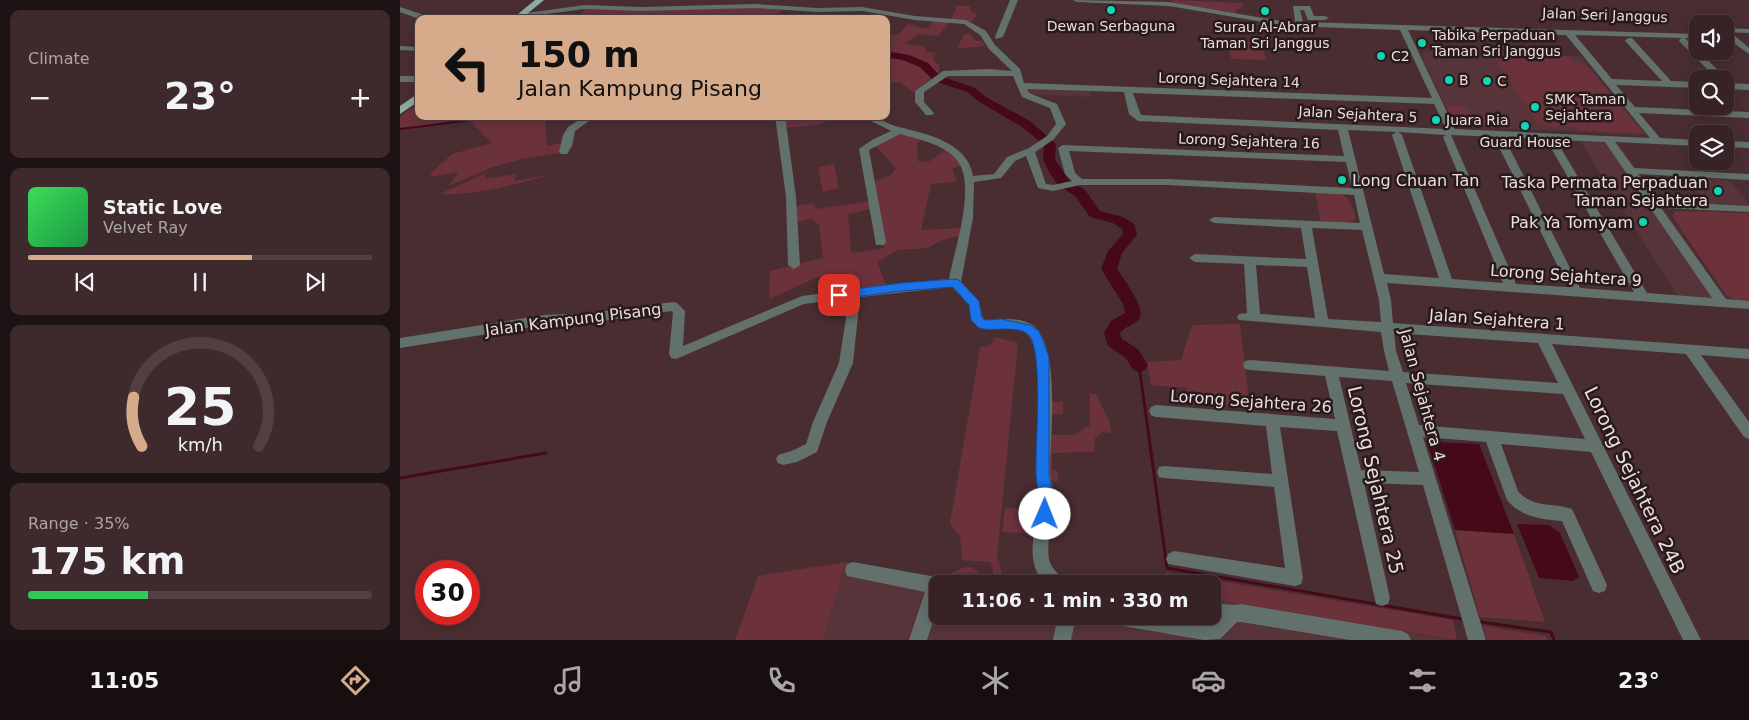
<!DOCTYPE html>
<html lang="en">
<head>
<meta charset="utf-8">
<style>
  :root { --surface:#372225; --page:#3e2a2d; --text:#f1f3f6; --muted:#aaa4a7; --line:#513f42; --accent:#d6ab8b }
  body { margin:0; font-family:"DejaVu Sans",sans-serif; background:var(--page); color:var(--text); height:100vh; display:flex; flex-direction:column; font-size:19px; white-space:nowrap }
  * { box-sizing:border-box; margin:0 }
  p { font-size:16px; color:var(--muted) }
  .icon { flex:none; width:28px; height:28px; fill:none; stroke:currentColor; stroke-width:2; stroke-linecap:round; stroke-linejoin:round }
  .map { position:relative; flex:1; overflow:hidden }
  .details { display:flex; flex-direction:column; gap:10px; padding:10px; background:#1e1314; width:400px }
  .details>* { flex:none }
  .top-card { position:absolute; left:15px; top:15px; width:475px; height:105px; border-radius:10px; box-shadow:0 2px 12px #0003,0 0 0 1px var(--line); background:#d6ab8b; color:#111; overflow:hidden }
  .buttons { position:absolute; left:1289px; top:15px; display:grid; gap:10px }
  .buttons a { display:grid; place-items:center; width:45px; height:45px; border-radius:10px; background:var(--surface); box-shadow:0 2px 12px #0003,0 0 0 1px var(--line); font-size:25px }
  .speed { position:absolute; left:15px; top:560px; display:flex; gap:10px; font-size:25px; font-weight:700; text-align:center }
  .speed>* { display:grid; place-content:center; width:65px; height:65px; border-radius:50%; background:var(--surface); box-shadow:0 2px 12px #0003,0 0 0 1px var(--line); line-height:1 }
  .speed .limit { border:8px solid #d22; background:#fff; color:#111 }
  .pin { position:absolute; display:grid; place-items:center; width:42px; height:42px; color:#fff; margin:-21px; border-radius:10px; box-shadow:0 2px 8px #0006 }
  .me { position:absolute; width:55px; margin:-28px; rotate:1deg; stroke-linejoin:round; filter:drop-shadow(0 0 4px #0008) }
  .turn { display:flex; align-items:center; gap:18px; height:105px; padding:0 20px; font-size:22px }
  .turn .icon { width:65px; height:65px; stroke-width:2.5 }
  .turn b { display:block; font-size:35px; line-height:42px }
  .big { font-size:38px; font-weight:800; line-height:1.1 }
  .details .widget { flex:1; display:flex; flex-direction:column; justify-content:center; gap:8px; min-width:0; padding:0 18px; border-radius:10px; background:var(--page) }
  .details .dial { align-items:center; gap:0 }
  .dial svg { height:130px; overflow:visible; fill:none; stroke:var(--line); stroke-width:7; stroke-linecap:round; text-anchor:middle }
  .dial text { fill:var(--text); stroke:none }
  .song { display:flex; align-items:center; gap:15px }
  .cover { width:60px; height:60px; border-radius:8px; background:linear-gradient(135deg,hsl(130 70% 55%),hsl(140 70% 35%)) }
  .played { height:5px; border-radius:2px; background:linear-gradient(90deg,var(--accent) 65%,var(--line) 65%) }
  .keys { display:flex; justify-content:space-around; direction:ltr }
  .heat { display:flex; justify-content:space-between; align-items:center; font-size:28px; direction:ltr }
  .charge { height:8px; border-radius:4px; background:linear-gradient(90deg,#34c759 35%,var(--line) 0) }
  .trip { position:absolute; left:529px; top:575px; width:292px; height:50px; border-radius:10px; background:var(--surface); box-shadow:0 2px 12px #0003,0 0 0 1px var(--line); font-weight:800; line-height:50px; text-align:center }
  .dock { display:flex; height:80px; justify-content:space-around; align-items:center; background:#160e0f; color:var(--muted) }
  .dock .icon { width:35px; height:35px }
  .dock .on { color:var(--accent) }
  .dock b { font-size:22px; color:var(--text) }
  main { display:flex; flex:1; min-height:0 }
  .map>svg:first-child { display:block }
  .built { fill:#573439 }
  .green { fill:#6b323c }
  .water { fill:#46091a }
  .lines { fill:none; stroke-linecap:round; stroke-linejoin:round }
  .stream-far1 { stroke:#46091a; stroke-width:2 }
  .stream { stroke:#46091a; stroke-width:3 }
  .river { fill:#46091a; fill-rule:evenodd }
  .minor { fill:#63716d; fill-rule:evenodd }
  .major { fill:#8daba2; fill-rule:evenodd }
  .route { fill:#1a73e8; stroke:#114b97 }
  .poi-dot { fill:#11d5b4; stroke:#271a1b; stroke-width:2 }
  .labels { text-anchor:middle; stroke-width:5; stroke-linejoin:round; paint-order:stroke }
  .far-street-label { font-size:14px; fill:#eedbdd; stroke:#271a1b }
  .far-poi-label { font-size:14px; fill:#eedbdd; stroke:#271a1b; text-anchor:start }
  .poi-label { font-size:16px; fill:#eedbdd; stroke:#271a1b; text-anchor:end }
  .street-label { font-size:16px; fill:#eedbdd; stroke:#271a1b }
  .near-street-label { font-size:19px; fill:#eedbdd; stroke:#271a1b }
</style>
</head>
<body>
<main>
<section class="details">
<div class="widget"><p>Climate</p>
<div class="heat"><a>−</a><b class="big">23°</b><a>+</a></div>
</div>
<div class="widget">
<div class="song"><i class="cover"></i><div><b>Static Love</b><p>Velvet Ray</p></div></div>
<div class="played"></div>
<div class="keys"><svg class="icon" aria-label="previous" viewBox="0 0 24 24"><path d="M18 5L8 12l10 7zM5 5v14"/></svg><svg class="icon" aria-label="pause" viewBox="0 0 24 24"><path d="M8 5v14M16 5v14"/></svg><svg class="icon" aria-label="next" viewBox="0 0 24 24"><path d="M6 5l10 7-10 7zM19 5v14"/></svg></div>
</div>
<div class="widget dial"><svg viewBox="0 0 100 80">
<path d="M14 69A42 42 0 1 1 86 69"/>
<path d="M14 69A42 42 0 0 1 9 39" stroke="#d6ab8b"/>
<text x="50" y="56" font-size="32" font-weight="700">25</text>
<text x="50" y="72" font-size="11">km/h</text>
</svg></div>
<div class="widget"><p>Range · 35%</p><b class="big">175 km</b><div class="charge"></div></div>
</section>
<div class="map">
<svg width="1349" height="640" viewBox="0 0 1349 640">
  <rect width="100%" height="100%" fill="#492d31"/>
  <!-- built -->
  <g class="built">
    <polygon points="1025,51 1180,56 1245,133 1243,135 1055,126 1021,55"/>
    <polygon points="625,88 691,90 690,97 627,94"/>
    <polygon points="1180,141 1218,143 1327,301 1279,298"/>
    <polygon points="1286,178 1329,180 1349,203 1349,206 1308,204"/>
    <polygon points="446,562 585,584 538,584 538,616 812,616 813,599 1054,640 423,640"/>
  </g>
  <!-- green -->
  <g class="green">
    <polygon points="773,0 843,3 845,4 834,13 772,3"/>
    <polygon points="554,6 570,6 572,13 578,13 571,22 551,19 556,10"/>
    <polygon points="310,7 384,8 372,19 366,19 371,14 309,14 307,19 157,19 178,18 185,9"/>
    <polygon points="533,21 550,22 538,36 518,34 505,44 523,46 527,52 538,53 533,56 535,62 539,64 539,73 513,92 500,82 486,83 486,35 498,35 508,24 523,28 530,27"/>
    <polygon points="564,34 570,34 576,41 582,41 585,46 557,49"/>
    <polygon points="829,40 861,41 866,60 831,59"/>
    <polygon points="1092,54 1170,56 1177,65 1186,65 1243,133 1178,130 1175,127 1139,126"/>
    <polygon points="19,102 19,116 75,116 24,126 0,128 0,117"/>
    <path d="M 1046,105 L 1065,106 C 1073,121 1088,117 1103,118 L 1105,121 L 1098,121 L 1100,125 L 1107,125 L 1109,128 L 1055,125 Z"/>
    <polygon points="88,116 145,116 147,146 163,143 163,149 159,153 122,159 93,167 48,186 59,172 31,177 31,173 52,154 92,143 70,121"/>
    <polygon points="383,116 440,116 426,121 420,125 384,128"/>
    <polygon points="500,132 523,138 517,143 518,161 528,162 545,150 557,158 561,166 552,168 557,182 531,184 521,230 562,228 559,236 540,241 528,248 498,250 477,262 486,285 454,292 449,275 418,277 369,299 370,271 423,258 419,225 411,219 397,222 395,206 413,203 416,209 470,201 471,209 448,214 451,253 484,248 475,181 490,176 496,168 474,144"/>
    <polygon points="434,164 439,188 423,192 418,167"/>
    <path d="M 85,174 L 85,179 L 117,174 L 114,181 L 156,174 C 118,183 78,196 39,194 Z"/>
    <path d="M 915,192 C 943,194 948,189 956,219 L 948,224 L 921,222 Z"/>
    <polygon points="1276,211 1349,213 1349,302 1336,300 1326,295 1272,216"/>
    <polygon points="840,324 848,392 846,405 791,404 786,388 751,385 747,362 781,360 792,325"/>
    <polygon points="595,337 618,343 597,556 604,580 592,578 593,568 590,562 562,560 560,536 550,524 580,347 590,346"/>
    <polygon points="690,394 696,394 710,423 712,433 702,432 695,438 694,452 652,453 652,470 658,471 658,481 653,481 646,471 648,403 663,401 663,414 652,415 651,435 674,435 690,425"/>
    <polygon points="605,508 639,510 636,534 602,532"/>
    <polygon points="1055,530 1114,534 1145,622 1080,617"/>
    <polygon points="446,562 423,640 335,640 358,576"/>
    <path d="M 565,567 C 573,567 575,568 581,575 L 580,581 L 550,578 L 553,572 Z"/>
    <polygon points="765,572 1053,620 1057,640 813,599 812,584 766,584"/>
    <polygon points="1083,626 1146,636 1148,640 1087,640"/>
  </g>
  <!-- water -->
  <g class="water">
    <polygon points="1035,442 1079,444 1114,534 1055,530 1029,448"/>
    <polygon points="1117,524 1149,525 1160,533 1179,577 1173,581 1139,578"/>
  </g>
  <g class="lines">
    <!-- stream-far1 -->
    <polyline class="stream-far1" points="0,129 64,121 81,116"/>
    <!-- stream -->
    <g class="stream">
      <polyline points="739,365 767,568 1062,619"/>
      <polyline points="0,478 146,453"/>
      <polyline points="1081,622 1151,632 1154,640"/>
    </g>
    <!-- river -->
    <path class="river" d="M 486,51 L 509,55 L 528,63 L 540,76 L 575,88 L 586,97 L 630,121 L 656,144 L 655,159 L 668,179 L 685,190 L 700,211 L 723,217 L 734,224 L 737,235 L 722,253 L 717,269 C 723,278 747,309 739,319 C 735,325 725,326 720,333 L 722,339 L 738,349 L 748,365 L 745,370 L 739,372 L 733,370 L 726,358 L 708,346 L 704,333 L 711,321 L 725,313 L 723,304 L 701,269 L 708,251 L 723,234 L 722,229 L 713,223 L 690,217 L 675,196 L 658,185 L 649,172 L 643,159 L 644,145 L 622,127 L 578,101 L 567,92 L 534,81 L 520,67 L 502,60 L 486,57 Z"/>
    <!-- minor -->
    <g class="minor">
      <polygon points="610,0 618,0 603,37 596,39 595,37"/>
      <path d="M 673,0 L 769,2 L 887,22 L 895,22 L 893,6 L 910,6 L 914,16 L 925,16 L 929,18 L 925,20 L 908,20 L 904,10 L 900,10 L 903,22 L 1298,34 L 1298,38 L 1285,38 L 1325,77 L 1325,81 L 1325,79 L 1317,79 L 1280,42 L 1279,40 L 1282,38 L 1175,35 L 1212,79 L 1262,81 L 1226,42 L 1225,40 L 1229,38 L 1232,38 L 1271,81 L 1298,82 L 1298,88 L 1216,85 L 1235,107 L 1349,112 L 1349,118 L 1239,113 L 1260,138 L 1298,140 L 1298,146 L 1215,142 L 1234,168 L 1349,174 L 1349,180 L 1238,174 L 1257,201 L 1349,206 L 1349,212 L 1261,208 L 1326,299 L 1349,301 L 1349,309 L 987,283 L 991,300 L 993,323 L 1349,349 L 1349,359 L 1301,355 L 1349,422 L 1349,439 L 1344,437 L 1286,354 L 1152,344 L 1301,640 L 1283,640 L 1191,452 L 1101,444 L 1118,491 C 1133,509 1153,502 1172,509 L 1207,585 L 1205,591 L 1199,593 L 1193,591 L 1162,521 C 1141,519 1121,517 1107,500 L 1086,442 L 1023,437 L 1086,640 L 1068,640 L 1023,485 L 964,483 L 990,598 L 988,604 L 982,606 L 976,604 L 937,431 L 880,427 L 903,578 L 901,584 L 895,586 L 768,564 L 766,559 L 768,554 L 774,551 L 885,568 L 874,487 L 764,478 L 759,477 L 757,472 L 759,467 L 764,466 L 872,474 L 866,426 L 756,417 L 751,415 L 749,411 L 751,407 L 756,405 L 935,419 L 925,376 L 850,370 L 845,369 L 843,365 L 845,361 L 850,360 L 989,371 L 984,351 L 981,332 L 839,320 L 837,317 L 839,314 L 847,313 L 844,264 L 795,262 L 789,258 L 795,254 L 906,259 L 901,228 L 814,223 L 809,220 L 814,217 L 960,223 L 954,195 L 768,185 L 680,185 L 653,191 L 638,188 L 626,156 L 615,161 L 601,178 L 574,182 L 573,218 L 561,282 L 579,301 L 583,318 L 586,320 C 601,319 626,316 637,329 C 660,355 650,437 650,472 C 651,482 654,492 654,502 C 653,521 646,541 649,559 C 651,571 662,574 666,584 L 645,584 C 622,559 638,529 638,500 C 639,491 636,482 636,473 C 635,446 646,351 627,334 C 614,322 593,333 579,328 L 571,320 L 569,305 L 552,287 L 460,297 L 453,363 L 427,422 L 417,452 L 397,462 L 383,465 L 378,463 L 376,459 L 378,455 L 394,450 L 406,444 L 413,422 L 439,363 L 449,298 L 404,304 L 276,359 L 271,358 L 269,354 L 273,313 L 271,311 L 189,323 L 144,325 L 0,348 L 0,338 L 144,315 L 189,313 L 273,302 L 277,303 L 285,311 L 283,346 L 402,296 L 501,283 L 549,279 C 554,250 578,183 556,159 C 543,144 518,139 500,134 L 469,150 L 486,242 L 484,245 L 476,245 L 459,149 L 472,140 L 491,131 L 473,122 L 466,116 C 478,116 486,124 499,127 C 526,134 568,142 573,176 L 594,174 L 607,157 L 629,148 L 647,136 L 656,124 L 650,108 L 622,97 L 613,76 L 548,76 L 524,92 L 524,102 L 534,113 L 532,115 L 526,115 L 515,102 L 515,91 L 543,71 L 590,69 L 612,71 L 589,49 L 580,35 L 564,24 L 515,20 L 462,11 L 418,12 L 355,8 L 241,11 L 185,9 L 116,18 L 116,14 L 119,14 L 185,5 L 241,7 L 355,4 L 418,8 L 462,7 L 515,16 L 566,20 L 586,31 L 595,45 L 620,69 L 624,83 L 1032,98 L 1000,30 L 887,26 L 769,6 L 677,2 ZM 1008,30 L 1166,35 L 1250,138 L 1055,129 ZM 627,89 L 724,92 L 729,114 L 738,121 L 938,130 L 944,156 L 663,145 L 658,148 L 665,174 L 672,181 L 653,185 L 646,184 L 635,152 L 653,140 L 666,124 L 657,104 L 629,93 ZM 733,93 L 1034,104 L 1046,129 L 741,115 ZM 948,130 L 996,132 L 992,135 L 1039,278 L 984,274 ZM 998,132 L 1046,135 L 1043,137 L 1103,283 L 1052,279 L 1002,135 ZM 1051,135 L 1097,137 L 1095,139 L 1168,287 L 1116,284 ZM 1104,137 L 1148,139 L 1147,141 L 1234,292 L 1180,288 ZM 1156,140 L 1205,142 L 1312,298 L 1247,293 ZM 669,151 L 946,162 L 952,188 L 768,179 L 682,179 L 675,173 ZM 912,228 L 962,230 L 979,300 L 981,322 L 928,319 ZM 856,265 L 907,267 L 915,318 L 860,314 ZM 994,333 L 1138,343 L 1158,383 L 1003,372 L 996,351 ZM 939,377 L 992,381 L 1019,472 L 961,470 ZM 1006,383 L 1163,394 L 1185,439 L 1019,425 Z"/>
      <polygon points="0,7 30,17 31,19 19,19 0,12"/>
      <polygon points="1325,28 1349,29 1349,33 1325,32"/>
      <polygon points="1328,35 1334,35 1349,48 1349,54 1328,39"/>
      <polygon points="0,46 19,47 19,51 0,50"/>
      <rect x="0" y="76" width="19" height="6"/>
      <polygon points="1325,83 1349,84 1349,90 1325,89"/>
      <polygon points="185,116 196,116 175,131 172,146 167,154 161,154 159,152 163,135 168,127"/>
      <polygon points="375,116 385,116 396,197 400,265 394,269 388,265 386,197"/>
      <polygon points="1325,141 1349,142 1349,148 1325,147"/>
      <polygon points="453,562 536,577 544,580 545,584 538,584 538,606 527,640 509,640 525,592 447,576 445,570 447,564"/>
      <polygon points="812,603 833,605 841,604 1002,631 1008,634 1011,640 950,640 841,622 837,622 820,639 804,640 717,625 711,622 709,616 768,616 811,624 815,620 806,616 812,616"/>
      <polygon points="658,616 676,616 671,640 653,640"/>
    </g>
    <!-- major -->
    <g class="major">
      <polygon points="135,0 144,0 121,19 112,19"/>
      <polygon points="19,93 19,101 0,114 0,106"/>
    </g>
  </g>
  <!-- route -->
  <path class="route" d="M 555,279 L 559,280 L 579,301 L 582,318 L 585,320 L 601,319 L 630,325 L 639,331 L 649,357 L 649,475 L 654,501 L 650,519 L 645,520 L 640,519 C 637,512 640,507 640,500 C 639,491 636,482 636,474 C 635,449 644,347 628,334 C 616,325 592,332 579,328 L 571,320 L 569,305 L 553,287 L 501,291 L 439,299 L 433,295 L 439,291 L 501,283 Z"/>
  <!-- markers -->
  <g class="poi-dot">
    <circle cx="711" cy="10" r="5"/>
    <circle cx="865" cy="11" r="5"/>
    <circle cx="1022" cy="43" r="5"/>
    <circle cx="981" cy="56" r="5"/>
    <circle cx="1049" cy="80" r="5"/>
    <circle cx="1087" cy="81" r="5"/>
    <circle cx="1135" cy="107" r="5"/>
    <circle cx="1036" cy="120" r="5"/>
    <circle cx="1125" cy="126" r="5"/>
    <circle cx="942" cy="180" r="5"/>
    <circle cx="1318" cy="191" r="5"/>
    <circle cx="1243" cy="222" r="5"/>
  </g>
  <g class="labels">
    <!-- far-street labels -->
    <g class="far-street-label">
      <text transform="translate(1205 15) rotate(2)" y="5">Jalan Seri Janggus</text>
      <text transform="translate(829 80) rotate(2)" y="5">Lorong Sejahtera 14</text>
      <text transform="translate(958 114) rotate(3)" y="5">Jalan Sejahtera 5</text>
      <text transform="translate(849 141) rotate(2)" y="5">Lorong Sejahtera 16</text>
    </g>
    <!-- far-poi labels -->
    <g class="far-poi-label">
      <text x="711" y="31" text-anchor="middle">Dewan Serbaguna</text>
      <text x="865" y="32" text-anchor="middle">Surau Al-Abrar<tspan x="865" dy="16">Taman Sri Janggus</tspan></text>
      <text x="1032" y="40">Tabika Perpaduan<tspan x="1032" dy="16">Taman Sri Janggus</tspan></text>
      <text x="991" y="61">C2</text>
      <text x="1059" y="85">B</text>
      <text x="1097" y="86">C</text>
      <text x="1145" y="104">SMK Taman<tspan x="1145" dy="16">Sejahtera</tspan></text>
      <text x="1046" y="125">Juara Ria</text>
      <text x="1125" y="147" text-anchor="middle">Guard House</text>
    </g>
    <!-- poi labels -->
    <g class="poi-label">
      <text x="952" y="186" text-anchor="start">Long Chuan Tan</text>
      <text x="1308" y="188">Taska Permata Perpaduan<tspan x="1308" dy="18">Taman Sejahtera</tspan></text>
      <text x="1233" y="228">Pak Ya Tomyam</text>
    </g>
    <!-- street labels -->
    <g class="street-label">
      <text transform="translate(1166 275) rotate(4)" y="6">Lorong Sejahtera 9</text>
      <text transform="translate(173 319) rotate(-7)" y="6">Jalan Kampung Pisang</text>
      <text transform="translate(1097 319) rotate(4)" y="6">Jalan Sejahtera 1</text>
      <text transform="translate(1023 395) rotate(75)" y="6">Jalan Sejahtera 4</text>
      <text transform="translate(851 401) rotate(4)" y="6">Lorong Sejahtera 26</text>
    </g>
    <!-- near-street labels -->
    <g class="near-street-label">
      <text transform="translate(976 480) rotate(77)" y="7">Lorong Sejahtera 25</text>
      <text transform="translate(1235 480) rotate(64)" y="7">Lorong Sejahtera 24B</text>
    </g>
  </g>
</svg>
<div class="buttons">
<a><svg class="icon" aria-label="sound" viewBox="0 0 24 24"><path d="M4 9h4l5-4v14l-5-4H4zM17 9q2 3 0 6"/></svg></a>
<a><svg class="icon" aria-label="search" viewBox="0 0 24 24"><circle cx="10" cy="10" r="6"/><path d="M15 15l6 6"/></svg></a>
<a><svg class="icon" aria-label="layers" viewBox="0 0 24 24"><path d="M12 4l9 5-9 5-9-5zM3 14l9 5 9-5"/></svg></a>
</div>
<div class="speed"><div class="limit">30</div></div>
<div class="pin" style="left:439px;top:295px;background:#d93025"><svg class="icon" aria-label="arrive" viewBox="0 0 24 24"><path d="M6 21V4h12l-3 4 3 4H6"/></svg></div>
<svg class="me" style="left:645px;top:514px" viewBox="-20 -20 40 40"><circle r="19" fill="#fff"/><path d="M0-13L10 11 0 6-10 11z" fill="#1a73e8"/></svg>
<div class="trip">11:06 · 1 min · 330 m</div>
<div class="top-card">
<div class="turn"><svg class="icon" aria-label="left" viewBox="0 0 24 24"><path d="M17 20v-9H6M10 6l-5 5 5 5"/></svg><div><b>150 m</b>Jalan Kampung Pisang</div></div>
</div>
</div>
</main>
<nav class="dock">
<b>11:05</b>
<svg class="icon on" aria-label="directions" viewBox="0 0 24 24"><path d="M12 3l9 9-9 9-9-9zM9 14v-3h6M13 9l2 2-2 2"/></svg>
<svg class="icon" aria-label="music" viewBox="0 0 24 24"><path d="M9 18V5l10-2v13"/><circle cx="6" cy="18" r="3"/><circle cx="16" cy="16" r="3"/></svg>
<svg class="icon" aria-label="phone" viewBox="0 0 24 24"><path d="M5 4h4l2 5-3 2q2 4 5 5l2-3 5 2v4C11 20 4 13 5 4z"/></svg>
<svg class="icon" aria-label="climate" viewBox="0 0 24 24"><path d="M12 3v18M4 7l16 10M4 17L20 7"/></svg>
<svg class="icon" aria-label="car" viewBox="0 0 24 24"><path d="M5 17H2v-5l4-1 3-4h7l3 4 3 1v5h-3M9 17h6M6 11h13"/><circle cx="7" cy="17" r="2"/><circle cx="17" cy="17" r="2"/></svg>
<svg class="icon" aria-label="filters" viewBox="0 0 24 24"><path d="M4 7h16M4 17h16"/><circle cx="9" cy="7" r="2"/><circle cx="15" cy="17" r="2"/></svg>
<b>23°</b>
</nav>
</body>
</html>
